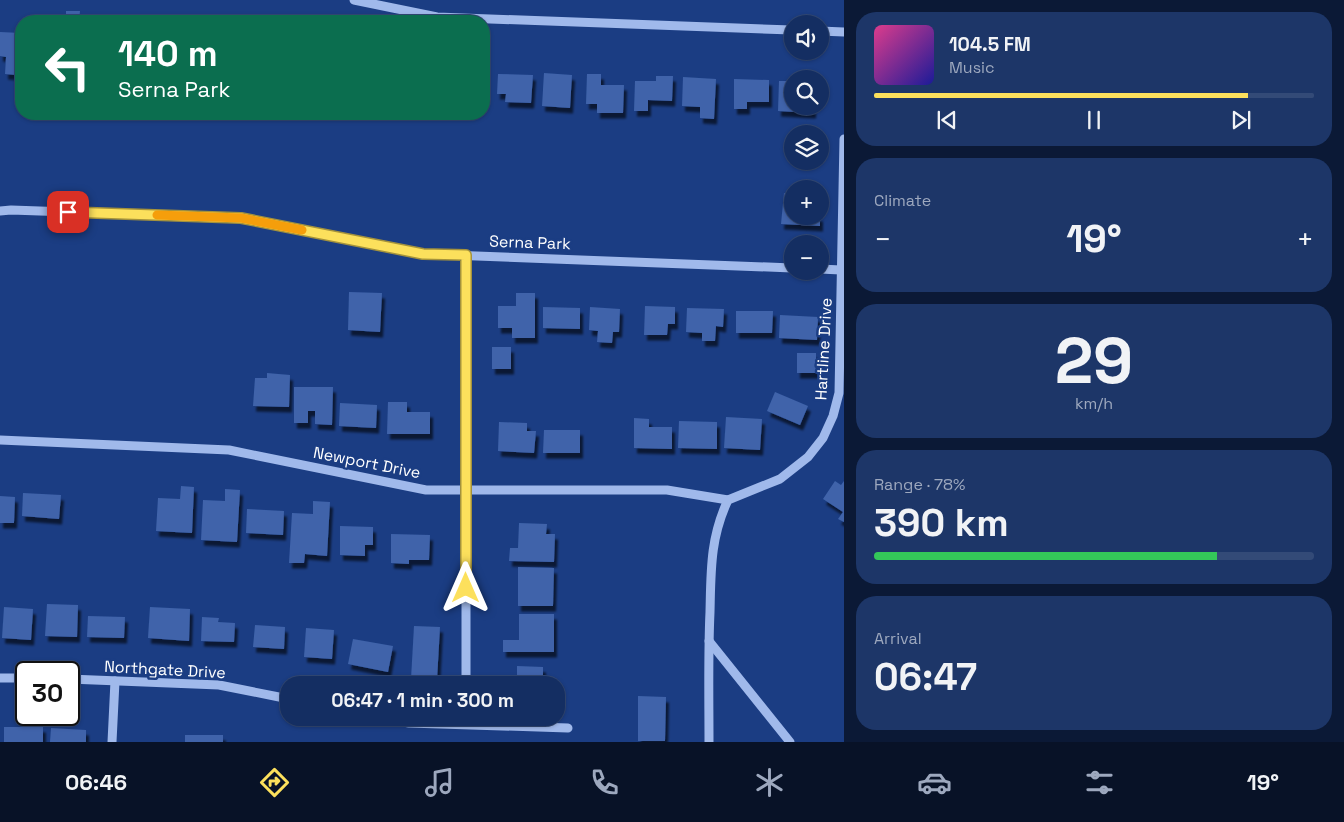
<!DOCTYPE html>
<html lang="en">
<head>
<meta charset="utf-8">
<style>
  :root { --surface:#142e62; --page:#1d3668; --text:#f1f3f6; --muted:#9da8be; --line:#334a77; --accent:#fce05c }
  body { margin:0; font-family:"Space Grotesk",sans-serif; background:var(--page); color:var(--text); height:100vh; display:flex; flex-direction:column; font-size:19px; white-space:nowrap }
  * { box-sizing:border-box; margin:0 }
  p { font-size:16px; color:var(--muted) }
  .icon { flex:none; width:28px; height:28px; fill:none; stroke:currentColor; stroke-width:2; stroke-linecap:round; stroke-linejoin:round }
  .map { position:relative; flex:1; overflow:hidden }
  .details { display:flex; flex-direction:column; gap:12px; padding:12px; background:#0b1936; width:500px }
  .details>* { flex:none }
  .guide { position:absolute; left:15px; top:15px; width:475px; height:105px; border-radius:20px; box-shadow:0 1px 4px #0004,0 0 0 1px var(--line); background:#0b6e4f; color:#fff; overflow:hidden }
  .controls { position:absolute; left:784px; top:15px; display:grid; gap:10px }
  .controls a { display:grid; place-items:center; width:45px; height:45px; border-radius:50%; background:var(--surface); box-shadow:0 1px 4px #0004,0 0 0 1px var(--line); font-size:25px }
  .speed { position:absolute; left:15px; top:661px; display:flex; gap:10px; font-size:25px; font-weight:700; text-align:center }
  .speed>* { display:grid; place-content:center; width:65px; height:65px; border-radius:50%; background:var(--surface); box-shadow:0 1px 4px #0004,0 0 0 1px var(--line); line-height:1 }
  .speed .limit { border:2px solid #111; border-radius:8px; background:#fff; color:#111 }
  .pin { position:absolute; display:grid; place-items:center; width:42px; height:42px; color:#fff; margin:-21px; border-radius:10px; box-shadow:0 2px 8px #0006 }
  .me { position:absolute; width:55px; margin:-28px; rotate:0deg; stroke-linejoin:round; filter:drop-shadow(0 0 4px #0008) }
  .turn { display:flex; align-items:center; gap:18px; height:105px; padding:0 20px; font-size:22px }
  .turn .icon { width:65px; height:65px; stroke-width:2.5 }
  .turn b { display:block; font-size:35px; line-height:42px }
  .big { font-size:38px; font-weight:600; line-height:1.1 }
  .details .widget { flex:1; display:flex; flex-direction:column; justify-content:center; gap:8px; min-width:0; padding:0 18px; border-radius:20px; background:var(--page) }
  .details .dial { align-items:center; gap:0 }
  .dial b { font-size:65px; line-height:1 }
  .song { display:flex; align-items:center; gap:15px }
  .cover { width:60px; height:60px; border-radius:8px; background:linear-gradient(135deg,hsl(330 70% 55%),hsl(240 70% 35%)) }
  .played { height:5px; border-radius:2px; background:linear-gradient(90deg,var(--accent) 85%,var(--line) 85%) }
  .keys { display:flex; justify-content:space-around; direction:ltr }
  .heat { display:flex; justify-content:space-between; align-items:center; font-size:28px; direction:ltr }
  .charge { height:8px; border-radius:4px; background:linear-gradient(90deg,#34c759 78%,var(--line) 0) }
  .trip { position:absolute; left:280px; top:676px; width:285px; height:50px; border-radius:20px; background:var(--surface); box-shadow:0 1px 4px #0004,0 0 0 1px var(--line); font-weight:600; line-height:50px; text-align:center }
  .tab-bar { display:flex; height:80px; justify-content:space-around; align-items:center; background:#081227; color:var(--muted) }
  .tab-bar .icon { width:35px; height:35px }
  .tab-bar .active { color:var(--accent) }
  .tab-bar b { font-size:22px; color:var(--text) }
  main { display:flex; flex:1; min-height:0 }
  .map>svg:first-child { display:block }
  .building { fill:#3f63aa; filter:url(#shadow) }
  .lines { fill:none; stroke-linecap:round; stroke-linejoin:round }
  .minor { stroke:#a0b9eb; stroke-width:9 }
  .route-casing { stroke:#a4923c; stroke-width:12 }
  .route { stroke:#fce05c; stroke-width:9 }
  .slow { stroke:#f59e0b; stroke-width:9 }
  .labels { text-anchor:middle; stroke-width:5; stroke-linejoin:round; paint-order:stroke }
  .street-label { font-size:16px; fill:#fff; stroke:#1b3d83 }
</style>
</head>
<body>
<main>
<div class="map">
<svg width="844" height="742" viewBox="0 0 844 742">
  <defs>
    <filter id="shadow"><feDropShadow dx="3" dy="5.5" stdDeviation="1" flood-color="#0009"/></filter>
  </defs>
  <rect width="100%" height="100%" fill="#1b3d83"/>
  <!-- building -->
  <g class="building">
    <polygon points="66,11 80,11 79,21 66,21"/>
    <polygon points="0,32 21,33 21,69 17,69 16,75 5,74 6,57 0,56"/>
    <polygon points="544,73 572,75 570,108 542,106"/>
    <polygon points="498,74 533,75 531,103 505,102 506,94 497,94"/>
    <polygon points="587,74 601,74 601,85 624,85 623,113 597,113 597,104 586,104"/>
    <polygon points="656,76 673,76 672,101 648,100 648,111 634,111 635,81 656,81"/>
    <polygon points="683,77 716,79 714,119 700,118 700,107 682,106"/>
    <polygon points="734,79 769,80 769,102 747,102 747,109 734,109"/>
    <polygon points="779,81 792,81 792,106 813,106 813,113 778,111"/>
    <polygon points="784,193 792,194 792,216 820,216 820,226 781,224"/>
    <polygon points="349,292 382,293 380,332 348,330"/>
    <polygon points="516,293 535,293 535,338 512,338 512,328 498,328 498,306 516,306"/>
    <polygon points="645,306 675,307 675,324 668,324 667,335 644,335"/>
    <polygon points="543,307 580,308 580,329 543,328"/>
    <polygon points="590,307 620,309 619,332 613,332 612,343 597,342 598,331 589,330"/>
    <polygon points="687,308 724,309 723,327 716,326 715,341 702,341 702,333 686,332"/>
    <polygon points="736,311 773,311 772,333 736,333"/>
    <polygon points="780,315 818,317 817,340 779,338"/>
    <rect x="492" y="347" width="19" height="22"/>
    <rect x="797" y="353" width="19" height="20"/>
    <polygon points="267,373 290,375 289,407 253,406 255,378 267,378"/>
    <polygon points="294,387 333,387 332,425 315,424 315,411 308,411 308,423 294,423"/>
    <polygon points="775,392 808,406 800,425 767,411"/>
    <polygon points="388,402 407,402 407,412 430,412 430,434 387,434"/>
    <polygon points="340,403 377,405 376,428 339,426"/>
    <polygon points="726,417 762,419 760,450 724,448"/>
    <polygon points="634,418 649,419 649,427 672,427 672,449 634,448"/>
    <polygon points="679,421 717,422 717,449 678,448"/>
    <polygon points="499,422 527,423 527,431 536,431 534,453 498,451"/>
    <polygon points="544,430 580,430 580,453 543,453"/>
    <polygon points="835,481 841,485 844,481 844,522 838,519 843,512 823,499"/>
    <polygon points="181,486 194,487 192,533 156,531 158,498 180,499"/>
    <polygon points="225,489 240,490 237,542 201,540 203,500 225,501"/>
    <polygon points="23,493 61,495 59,519 22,516"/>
    <polygon points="0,496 15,497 14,523 0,523"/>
    <polygon points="313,501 330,502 327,556 305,554 304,563 289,563 292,513 313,514"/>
    <polygon points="247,509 284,511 283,535 246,533"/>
    <polygon points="519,523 547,524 546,534 555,534 554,562 509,561 510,548 518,548"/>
    <polygon points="340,526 373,527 373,545 365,545 365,556 340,555"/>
    <polygon points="391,534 430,535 429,560 409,560 409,564 391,563"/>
    <polygon points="518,567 554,568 553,606 518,606"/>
    <polygon points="47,604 78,605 77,637 45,636"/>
    <polygon points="4,607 33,609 31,640 2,638"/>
    <polygon points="150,607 190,609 189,641 148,638"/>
    <polygon points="519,614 554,614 554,652 503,652 503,640 519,640"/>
    <polygon points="88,616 125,617 124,638 87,637"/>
    <polygon points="202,617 219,618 218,622 235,623 234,642 201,641"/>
    <polygon points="255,625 285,627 284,649 253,647"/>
    <polygon points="414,626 440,627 437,680 411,679"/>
    <polygon points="306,628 334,630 332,659 304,657"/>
    <polygon points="353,639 393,646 388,672 348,664"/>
    <polygon points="517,666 543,667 543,682 560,682 559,699 556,699 556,685 517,685"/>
    <polygon points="638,696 666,697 665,741 638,741"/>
    <rect x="4" y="727" width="39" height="15"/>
    <polygon points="51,728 86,730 86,742 50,742"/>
    <rect x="185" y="735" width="38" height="7"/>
  </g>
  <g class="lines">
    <!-- minor -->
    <g class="minor">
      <polyline points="354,0 437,17 792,30"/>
      <polyline points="820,31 844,32"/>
      <polyline points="0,211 11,210 241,218 423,254 792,268"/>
      <polyline points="820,269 841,270"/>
      <polyline points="0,440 229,450 426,490 667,490 728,500"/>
      <polyline points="709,641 790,742"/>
      <polyline points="0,678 26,678"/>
      <polyline points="69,679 219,685 289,699"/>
      <polyline points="466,685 466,255"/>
      <polyline points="380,718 409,723 568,728"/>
      <polyline points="112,742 115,681"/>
      <path d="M 709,742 C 709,699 708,655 710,612 C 711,571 710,538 728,500 L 780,479 L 808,457 L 823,438 L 833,416 L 839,393 L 844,139"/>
    </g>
  </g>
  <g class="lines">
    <!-- route casing -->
    <g class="route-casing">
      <polyline id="route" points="68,212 241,218 423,254 466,255 466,588"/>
    </g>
    <!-- route -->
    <use href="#route" class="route"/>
    <!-- slow -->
    <polyline class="slow" points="157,215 241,218 302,230"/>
  </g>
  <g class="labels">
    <!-- street labels -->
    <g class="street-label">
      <text transform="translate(530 242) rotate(2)" y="6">Serna Park</text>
      <text transform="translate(823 349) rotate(-87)" y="6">Hartline Drive</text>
      <text transform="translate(367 462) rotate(11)" y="6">Newport Drive</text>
      <text transform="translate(165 669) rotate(3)" y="6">Northgate Drive</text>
    </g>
  </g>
</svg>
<div class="controls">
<a><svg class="icon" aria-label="sound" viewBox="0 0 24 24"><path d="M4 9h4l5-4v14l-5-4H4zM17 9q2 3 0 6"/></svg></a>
<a><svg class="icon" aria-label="search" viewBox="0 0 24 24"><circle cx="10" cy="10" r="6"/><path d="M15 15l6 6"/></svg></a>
<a><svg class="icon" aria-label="layers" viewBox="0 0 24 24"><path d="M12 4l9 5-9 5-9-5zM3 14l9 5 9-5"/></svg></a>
<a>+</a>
<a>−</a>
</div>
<div class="speed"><div class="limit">30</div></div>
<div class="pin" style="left:68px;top:212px;background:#d93025"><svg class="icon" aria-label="arrive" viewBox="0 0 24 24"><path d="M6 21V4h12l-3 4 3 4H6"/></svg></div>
<svg class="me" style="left:466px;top:588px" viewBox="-20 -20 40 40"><path d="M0-17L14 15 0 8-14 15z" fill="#fce05c" stroke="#fff" stroke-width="4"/></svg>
<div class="trip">06:47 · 1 min · 300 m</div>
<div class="guide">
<div class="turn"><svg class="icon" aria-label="left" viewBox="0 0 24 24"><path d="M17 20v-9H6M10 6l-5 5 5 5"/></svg><div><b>140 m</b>Serna Park</div></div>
</div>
</div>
<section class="details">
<div class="widget">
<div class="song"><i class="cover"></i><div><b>104.5 FM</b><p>Music</p></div></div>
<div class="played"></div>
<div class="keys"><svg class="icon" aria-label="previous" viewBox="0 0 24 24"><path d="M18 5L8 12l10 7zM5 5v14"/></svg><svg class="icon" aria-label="pause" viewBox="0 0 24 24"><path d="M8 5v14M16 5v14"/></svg><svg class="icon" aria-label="next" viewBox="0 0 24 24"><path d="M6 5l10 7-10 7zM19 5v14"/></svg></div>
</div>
<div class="widget"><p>Climate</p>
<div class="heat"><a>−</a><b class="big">19°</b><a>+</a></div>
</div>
<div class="widget dial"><b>29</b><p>km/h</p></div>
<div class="widget"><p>Range · 78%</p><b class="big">390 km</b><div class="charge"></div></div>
<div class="widget"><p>Arrival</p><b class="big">06:47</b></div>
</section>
</main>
<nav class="tab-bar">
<b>06:46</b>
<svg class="icon active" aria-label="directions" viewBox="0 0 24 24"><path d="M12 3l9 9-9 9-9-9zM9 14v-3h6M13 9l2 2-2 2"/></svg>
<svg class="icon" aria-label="music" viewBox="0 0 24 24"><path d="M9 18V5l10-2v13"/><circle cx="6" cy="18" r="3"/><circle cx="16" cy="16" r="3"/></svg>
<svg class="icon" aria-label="phone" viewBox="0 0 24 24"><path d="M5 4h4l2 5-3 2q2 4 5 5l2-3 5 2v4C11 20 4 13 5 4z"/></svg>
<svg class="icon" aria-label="climate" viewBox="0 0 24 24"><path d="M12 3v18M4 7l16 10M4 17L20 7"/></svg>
<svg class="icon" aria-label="car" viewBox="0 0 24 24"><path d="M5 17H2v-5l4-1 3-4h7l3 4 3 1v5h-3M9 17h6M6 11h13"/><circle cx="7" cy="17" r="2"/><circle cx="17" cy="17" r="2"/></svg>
<svg class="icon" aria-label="filters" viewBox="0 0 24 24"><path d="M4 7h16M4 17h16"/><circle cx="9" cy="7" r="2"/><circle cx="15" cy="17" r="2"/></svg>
<b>19°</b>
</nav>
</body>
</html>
